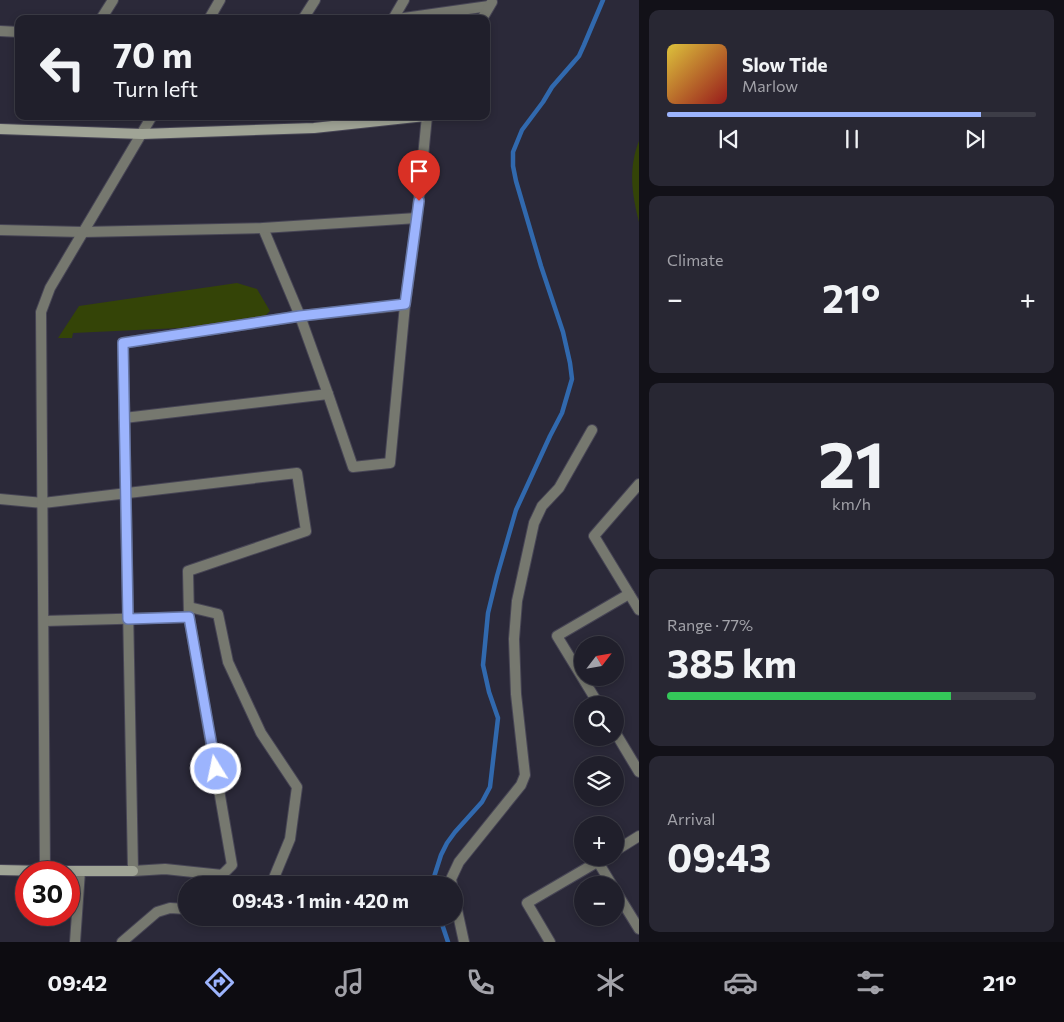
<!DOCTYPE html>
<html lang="en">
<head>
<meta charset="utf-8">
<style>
  :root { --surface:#201f2b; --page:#282733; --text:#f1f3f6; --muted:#a2a2a9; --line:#3d3d47; --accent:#9cb4fd }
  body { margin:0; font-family:Commissioner,sans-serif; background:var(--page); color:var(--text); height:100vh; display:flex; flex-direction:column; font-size:19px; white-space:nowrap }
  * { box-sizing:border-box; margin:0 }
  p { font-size:16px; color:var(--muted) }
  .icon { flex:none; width:28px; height:28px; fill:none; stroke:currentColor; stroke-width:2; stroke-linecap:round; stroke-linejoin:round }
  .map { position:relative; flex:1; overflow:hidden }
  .details { display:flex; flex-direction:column; gap:10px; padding:10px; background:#121118; width:425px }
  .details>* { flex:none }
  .guide { position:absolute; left:15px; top:15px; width:475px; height:105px; border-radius:10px; box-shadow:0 2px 8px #0003,0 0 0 1px var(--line); background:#201f2b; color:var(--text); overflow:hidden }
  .needle { width:32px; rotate:59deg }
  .buttons { position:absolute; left:574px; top:636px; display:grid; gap:10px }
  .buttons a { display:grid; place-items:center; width:50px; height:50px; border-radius:50%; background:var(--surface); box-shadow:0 2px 8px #0003,0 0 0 1px var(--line); font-size:25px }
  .speed { position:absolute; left:15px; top:861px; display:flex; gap:10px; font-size:25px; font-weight:700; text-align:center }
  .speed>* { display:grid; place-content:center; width:65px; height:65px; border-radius:50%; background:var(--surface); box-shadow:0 2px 8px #0003,0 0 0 1px var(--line); line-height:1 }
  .speed .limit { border:8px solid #d22; background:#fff; color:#111 }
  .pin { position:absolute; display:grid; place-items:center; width:42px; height:42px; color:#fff; margin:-51px -21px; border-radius:50% 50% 50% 0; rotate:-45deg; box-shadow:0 0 5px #0007 }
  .pin .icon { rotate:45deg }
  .me { position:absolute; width:55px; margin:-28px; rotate:350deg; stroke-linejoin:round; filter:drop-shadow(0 0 4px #0008) }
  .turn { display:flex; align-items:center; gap:18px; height:105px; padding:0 15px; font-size:22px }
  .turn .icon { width:65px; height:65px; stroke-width:2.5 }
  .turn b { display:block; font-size:35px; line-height:42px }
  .big { font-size:38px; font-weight:700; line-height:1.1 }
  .details .card { flex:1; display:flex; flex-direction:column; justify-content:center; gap:8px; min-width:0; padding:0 18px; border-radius:10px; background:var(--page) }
  .details .dial { align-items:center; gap:0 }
  .dial b { font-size:65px; line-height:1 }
  .song { display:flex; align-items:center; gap:15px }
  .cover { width:60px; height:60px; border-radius:8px; background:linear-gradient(135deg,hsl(50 70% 55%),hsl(0 70% 35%)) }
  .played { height:5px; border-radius:2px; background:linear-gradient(90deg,var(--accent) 85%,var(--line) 85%) }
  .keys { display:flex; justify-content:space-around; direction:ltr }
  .heat { display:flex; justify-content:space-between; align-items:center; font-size:28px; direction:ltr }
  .charge { height:8px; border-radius:4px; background:linear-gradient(90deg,#34c759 77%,var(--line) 0) }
  .trip { position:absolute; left:178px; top:876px; width:285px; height:50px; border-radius:25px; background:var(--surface); box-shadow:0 2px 8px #0003,0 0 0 1px var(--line); font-weight:700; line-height:50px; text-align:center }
  .dock { display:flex; height:80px; justify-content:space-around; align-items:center; background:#0d0c11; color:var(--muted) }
  .dock .icon { width:35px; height:35px }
  .dock .selected { color:var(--accent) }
  .dock b { font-size:22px; color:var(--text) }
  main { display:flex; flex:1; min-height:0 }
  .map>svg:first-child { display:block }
  .green { fill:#344407 }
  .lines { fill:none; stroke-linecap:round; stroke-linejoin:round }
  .stream { stroke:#3169ae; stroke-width:4.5 }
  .street-casing { stroke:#474555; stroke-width:12 }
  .secondary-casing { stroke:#474555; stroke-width:12 }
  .street { stroke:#76786f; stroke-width:10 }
  .secondary { stroke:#a0a496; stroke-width:10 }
  .route-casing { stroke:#6575a4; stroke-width:12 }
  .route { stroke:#9cb4fd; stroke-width:9 }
</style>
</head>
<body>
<main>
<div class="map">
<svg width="639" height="942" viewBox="0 0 639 942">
  <rect width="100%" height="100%" fill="#2b2939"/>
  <!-- green -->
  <g class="green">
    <path d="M 639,141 L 639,222 C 632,195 628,168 639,141 Z"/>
    <polygon points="237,283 257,289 270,311 265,316 180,328 73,333 72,338 58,338 79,306"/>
  </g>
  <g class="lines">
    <!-- stream -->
    <g class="stream">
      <polyline points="434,885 434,877 441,855 447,843 455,832 482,802 490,787 498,718 489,692 483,665 488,613 497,576 516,510 550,436 562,413 572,379 570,363 563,332 541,266 516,181 513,166 513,152 522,130 543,102 552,87 579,56 584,45 603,0"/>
      <polyline points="440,918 448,942"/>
    </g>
    <!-- street casing -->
    <g class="street-casing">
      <g id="street">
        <polyline points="101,19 113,0"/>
        <polyline points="209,19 220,0"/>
        <polyline points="303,19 315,0"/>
        <polyline points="393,19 404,0"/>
        <polyline points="397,19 489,6"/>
        <polyline points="482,19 492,2"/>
        <polyline points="0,31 19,32"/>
        <polyline points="263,228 300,316 328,394 353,467 390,463 405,305 417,218 427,116"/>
        <polyline points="0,230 83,232 263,228 417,218"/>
        <polyline points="124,418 328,394"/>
        <polyline points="639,484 594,536 639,610"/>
        <polyline points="0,499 43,503 297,473 306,531 188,571 189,617 232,865 222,875 165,869 133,871 123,343 300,316 405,305"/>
        <polyline points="189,607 218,614 228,662 261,733 297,787 290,839 271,885"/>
        <polyline points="44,621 189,617"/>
        <polyline points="599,705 557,636 629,594"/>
        <polyline points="615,732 639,772"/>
        <polyline points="615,851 639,836"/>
        <polyline points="598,862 612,885"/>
        <polyline points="45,871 41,312 50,288 152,116"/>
        <polyline points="452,885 451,879 459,862 521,785 525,775 516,694 514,639 517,601 534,523 542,506 559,488 592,430"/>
        <polyline points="615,890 639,929"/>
        <polyline points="454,896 464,942"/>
        <polyline points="75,942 80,871"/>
        <polyline points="122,942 157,912 170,908 186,909"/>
        <polyline points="550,942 527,903 604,858"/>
      </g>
    </g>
    <!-- secondary casing -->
    <g class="secondary-casing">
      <g id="secondary">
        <polyline points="0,129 142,134 314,128 425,116"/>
        <polyline points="0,870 45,871 133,871"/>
      </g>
    </g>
    <!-- street -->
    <use href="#street" class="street"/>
    <!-- secondary -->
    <use href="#secondary" class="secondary"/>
  </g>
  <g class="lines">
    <!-- route casing -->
    <g class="route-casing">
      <polyline id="route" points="216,769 189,617 128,619 123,343 300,316 405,304 419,201"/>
    </g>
    <!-- route -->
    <use href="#route" class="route"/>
  </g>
</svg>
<div class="buttons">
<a><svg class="needle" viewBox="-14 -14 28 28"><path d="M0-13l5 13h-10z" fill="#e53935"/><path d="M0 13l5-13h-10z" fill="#a2a2a9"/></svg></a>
<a><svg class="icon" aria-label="search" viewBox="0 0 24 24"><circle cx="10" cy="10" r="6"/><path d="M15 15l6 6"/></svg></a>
<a><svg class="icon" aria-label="layers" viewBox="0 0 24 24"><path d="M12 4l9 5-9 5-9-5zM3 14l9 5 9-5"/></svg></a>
<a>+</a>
<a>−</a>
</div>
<div class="speed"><div class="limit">30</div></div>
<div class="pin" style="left:419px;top:201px;background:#d93025"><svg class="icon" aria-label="arrive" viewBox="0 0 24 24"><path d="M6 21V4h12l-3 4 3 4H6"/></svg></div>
<svg class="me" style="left:216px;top:769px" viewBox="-20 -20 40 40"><circle r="17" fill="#9cb4fd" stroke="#fff" stroke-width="3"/><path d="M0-11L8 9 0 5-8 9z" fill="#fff"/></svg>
<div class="trip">09:43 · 1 min · 420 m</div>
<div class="guide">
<div class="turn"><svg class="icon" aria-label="left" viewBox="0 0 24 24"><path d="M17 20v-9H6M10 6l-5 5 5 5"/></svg><div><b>70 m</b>Turn left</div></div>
</div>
</div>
<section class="details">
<div class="card">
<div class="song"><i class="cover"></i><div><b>Slow Tide</b><p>Marlow</p></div></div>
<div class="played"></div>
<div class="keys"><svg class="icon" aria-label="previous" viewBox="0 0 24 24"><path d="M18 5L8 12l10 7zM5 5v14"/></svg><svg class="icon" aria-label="pause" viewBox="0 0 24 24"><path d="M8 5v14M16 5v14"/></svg><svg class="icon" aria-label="next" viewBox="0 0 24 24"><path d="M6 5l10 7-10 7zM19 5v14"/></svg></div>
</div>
<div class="card"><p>Climate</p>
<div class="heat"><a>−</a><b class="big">21°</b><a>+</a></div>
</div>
<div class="card dial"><b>21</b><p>km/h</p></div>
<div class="card"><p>Range · 77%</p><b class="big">385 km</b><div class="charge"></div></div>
<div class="card"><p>Arrival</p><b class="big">09:43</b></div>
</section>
</main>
<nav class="dock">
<b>09:42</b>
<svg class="icon selected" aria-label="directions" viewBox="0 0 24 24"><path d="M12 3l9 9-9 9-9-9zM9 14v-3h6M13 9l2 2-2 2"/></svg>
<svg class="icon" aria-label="music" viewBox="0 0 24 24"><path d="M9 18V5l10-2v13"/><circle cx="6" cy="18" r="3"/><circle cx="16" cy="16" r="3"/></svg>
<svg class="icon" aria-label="phone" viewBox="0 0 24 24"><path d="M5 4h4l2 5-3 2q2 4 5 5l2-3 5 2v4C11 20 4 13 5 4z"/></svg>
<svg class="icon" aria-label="climate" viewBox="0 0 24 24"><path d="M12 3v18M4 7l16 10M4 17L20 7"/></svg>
<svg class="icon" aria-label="car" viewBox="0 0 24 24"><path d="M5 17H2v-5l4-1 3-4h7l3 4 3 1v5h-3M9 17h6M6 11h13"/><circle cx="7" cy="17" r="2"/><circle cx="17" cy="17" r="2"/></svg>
<svg class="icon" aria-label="filters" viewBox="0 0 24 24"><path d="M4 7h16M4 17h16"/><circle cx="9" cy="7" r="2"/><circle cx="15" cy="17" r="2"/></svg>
<b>21°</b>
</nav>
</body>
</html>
